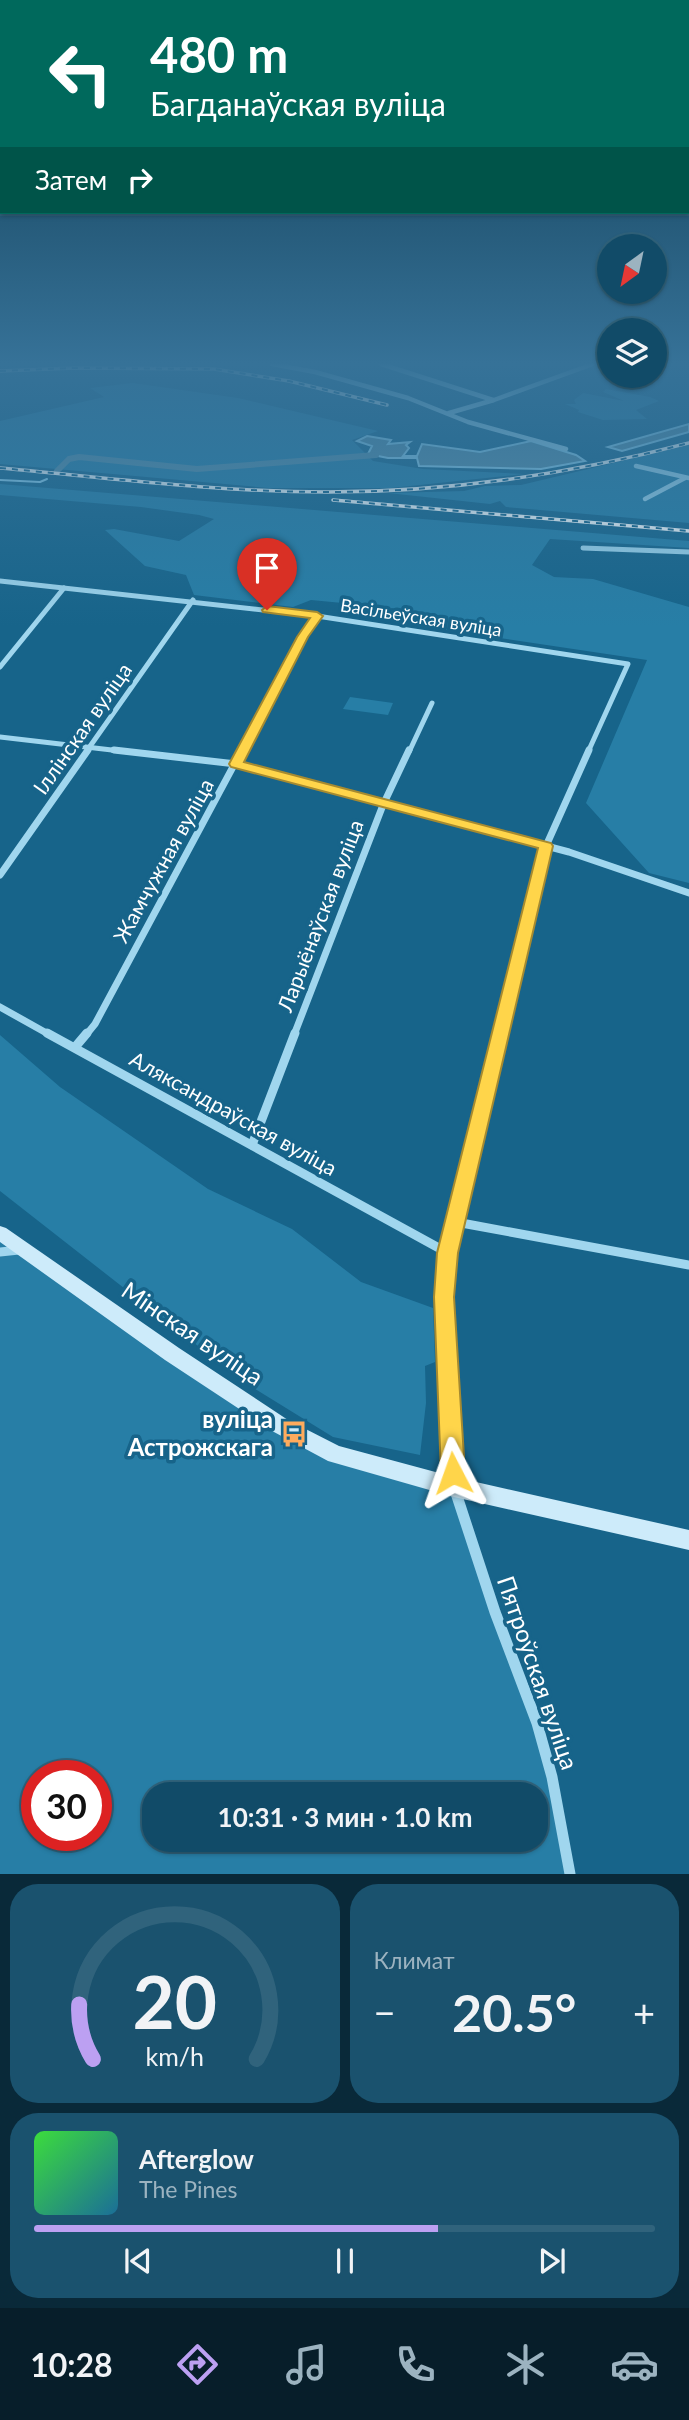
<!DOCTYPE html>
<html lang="ru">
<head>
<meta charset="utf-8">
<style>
  :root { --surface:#114b68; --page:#1a526e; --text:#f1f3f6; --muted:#9cb3c0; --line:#30637c; --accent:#bca0f2 }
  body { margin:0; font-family:Lato,sans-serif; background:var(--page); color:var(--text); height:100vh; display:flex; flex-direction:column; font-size:26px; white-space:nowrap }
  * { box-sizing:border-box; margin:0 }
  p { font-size:23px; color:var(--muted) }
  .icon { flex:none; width:38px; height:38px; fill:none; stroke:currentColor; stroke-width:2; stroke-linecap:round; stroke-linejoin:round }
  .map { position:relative; height:1874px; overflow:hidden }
  .sheet { display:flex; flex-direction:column; gap:10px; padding:10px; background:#092939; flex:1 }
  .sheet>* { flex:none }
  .guide { position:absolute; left:0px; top:0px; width:690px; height:214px; box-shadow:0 2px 5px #0004,0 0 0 2px var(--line); background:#00695c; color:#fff; overflow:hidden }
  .needle { width:46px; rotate:213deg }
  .fabs { position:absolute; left:597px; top:234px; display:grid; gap:14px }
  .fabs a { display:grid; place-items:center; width:70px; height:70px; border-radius:50%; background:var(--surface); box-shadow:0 2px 5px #0004,0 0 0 2px var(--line); font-size:35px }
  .speed { position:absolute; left:21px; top:1760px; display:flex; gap:14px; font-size:35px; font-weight:700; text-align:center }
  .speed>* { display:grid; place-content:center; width:91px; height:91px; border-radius:50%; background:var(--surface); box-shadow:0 2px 5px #0004,0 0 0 2px var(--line); line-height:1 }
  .speed .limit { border:10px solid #d22; background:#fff; color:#111 }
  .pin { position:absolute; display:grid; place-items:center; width:60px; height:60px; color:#fff; margin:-72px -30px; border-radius:50% 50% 50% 0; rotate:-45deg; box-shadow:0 0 7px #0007 }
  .pin .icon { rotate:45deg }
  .me { position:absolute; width:77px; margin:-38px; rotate:356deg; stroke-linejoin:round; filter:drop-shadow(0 0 5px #0008) }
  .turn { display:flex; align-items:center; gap:24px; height:147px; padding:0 35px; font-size:32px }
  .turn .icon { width:91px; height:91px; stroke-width:2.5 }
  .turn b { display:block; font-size:49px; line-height:60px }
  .then { display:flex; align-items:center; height:66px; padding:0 35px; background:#0003; gap:14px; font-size:26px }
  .big { font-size:52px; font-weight:700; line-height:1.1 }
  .sheet .widget { flex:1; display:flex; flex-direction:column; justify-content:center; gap:10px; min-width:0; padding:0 24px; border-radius:28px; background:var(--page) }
  .sheet .dial { align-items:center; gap:0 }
  .dial svg { height:182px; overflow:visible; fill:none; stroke:var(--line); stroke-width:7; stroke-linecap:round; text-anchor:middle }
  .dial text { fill:var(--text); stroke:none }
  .song { display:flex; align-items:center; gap:21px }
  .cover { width:84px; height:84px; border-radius:10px; background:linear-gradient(135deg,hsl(120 70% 55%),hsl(200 70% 35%)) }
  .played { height:7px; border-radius:4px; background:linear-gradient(90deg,var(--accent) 65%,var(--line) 65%) }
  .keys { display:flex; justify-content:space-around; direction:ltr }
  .heat { display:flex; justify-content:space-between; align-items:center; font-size:38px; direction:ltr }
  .sheet .tiles { flex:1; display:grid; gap:10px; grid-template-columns:1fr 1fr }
  .widget:last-child { grid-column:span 2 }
  .trip { position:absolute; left:142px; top:1782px; width:406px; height:70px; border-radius:28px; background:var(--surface); box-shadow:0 2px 5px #0004,0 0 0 2px var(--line); font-weight:700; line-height:70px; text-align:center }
  .tabs { display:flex; height:112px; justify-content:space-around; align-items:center; background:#071e2a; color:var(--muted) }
  .tabs .icon { width:49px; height:49px }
  .tabs .active { color:var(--accent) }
  .tabs b { font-size:32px; color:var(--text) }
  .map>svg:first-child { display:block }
  .green { fill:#277ea6; fill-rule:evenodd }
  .water { fill:#598fa9; stroke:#93d4f1; stroke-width:2 }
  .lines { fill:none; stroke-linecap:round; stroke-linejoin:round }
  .stream { stroke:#93d4f1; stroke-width:2 }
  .canal { stroke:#598fa9; stroke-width:6 }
  .street-far4 { stroke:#a0d6ee; stroke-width:4.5 }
  .street-far3 { stroke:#a0d6ee; stroke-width:5 }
  .street-far2 { stroke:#a0d6ee; stroke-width:7 }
  .street-far1 { stroke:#a0d6ee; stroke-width:9 }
  .street { stroke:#a0d6ee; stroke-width:11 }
  .secondary { fill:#cdebfa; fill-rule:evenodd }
  .rail-casing { stroke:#fff; stroke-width:3.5 }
  .rail { stroke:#17648a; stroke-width:2; stroke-dasharray:6; stroke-linecap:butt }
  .route { fill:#ffd54a; stroke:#a68a30; stroke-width:2 }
  .labels { text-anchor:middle; stroke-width:7; stroke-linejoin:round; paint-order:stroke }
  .far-street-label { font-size:18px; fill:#fff; stroke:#17648a }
  .street-label { font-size:21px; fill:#fff; stroke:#17648a }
  .near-street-label { font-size:24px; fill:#fff; stroke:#17648a }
  .near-poi-label { font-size:24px; font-weight:bold; fill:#fff; stroke:#17648a; text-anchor:end }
</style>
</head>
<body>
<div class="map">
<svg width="689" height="1874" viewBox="0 0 689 1874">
  <rect width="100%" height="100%" fill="#17648a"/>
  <!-- green -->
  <g class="green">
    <polygon points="133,383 238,398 378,431 352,440 373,461 423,469 524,474 391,488 269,488 0,464 0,421 104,397 90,388"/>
    <polygon points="606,389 650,397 659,401 636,410 647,419 603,420 578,412 579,410 565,404 576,404 574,400 583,393 624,401 603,392"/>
    <polygon points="689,445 689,523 506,507 500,501 490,504 388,493 464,491 485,486 521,485"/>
    <polygon points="0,484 689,541 689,548 550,539 532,565 554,577 593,579 689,607 689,883 649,873 586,803 647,660 426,627 424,621 413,614 392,608 374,612 353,604 311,600 293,607 194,595 186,575 145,566 105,530 114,529 179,541 214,519 199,515 141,507 0,495"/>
    <polygon points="350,697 393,703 388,715 343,709"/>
    <polygon points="0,1035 60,1087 208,1189 292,1229 361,1282 433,1308 435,1362 425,1366 426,1403 420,1455 333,1437 244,1382 0,1191"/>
    <path d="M 0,1233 L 281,1426 L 454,1487 L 537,1723 L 570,1874 L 0,1874 ZM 37,1776 L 96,1776 L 96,1836 L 37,1836 ZM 154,1794 L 536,1794 L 536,1839 L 154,1839 Z"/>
  </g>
  <!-- water -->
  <g class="water">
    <polygon points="689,424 689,432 622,451 608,447"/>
    <polygon points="367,436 391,440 388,444 410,442 406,445 409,448 403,456 417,456 422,444 480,452 531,441 576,455 585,461 541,469 419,466 417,458 388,458 368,454 372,446 357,441"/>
  </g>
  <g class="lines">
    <!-- stream -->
    <polyline class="stream" points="0,480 40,482 47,479"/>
    <!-- canal -->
    <polyline class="canal" points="57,471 69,459 79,457 197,469 376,455"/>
    <!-- street-far4 -->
    <g class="street-far4">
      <polyline points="272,364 315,372 408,398 468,422 566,449"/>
      <polyline points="381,364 493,400"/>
      <polyline points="449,413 494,400 593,364"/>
      <polyline points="636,466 689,478"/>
      <polyline points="645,499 685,478"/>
    </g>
    <!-- street-far3 -->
    <g class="street-far3">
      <polyline points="583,548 689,552"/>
      <polyline points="0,581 317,616 628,664 588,752"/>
      <polyline points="0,667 64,588"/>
      <polyline points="0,737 129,752"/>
      <polyline points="86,752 193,600"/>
      <polyline points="241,752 302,637 317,616"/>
      <polyline points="409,752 432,703"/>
    </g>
    <!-- street-far2 -->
    <g class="street-far2">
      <polyline points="114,750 236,764 569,852 689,893"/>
      <polyline points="0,875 88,750"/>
      <polyline points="0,1007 50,1035"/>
      <polyline points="86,1035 95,1024 242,750"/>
      <polyline points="294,1035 383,805 409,750"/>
      <polyline points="501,1035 546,846 589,750"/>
    </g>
    <!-- street-far1 -->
    <g class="street-far1">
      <polyline points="47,1033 448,1253"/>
      <polyline points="76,1046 87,1033"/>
      <polyline points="252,1145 295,1033"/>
      <polyline points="456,1222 689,1265"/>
      <polyline points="0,1252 19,1250"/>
      <polyline points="448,1401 444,1297 448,1253 501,1033"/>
    </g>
    <!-- street -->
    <polyline class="street" points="448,1399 454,1487 495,1612 537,1723 552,1777 570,1874"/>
    <!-- secondary -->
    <polygon class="secondary" points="0,1226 6,1228 179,1348 288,1420 339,1446 454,1477 689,1530 689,1550 454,1497 328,1461 274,1432 165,1360 0,1242"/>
    <!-- rail casing -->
    <g class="rail-casing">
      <g id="rail">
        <polyline points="0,371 74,368 214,369 289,381 387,405"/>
        <path d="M 0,468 C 109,478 218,492 328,492 C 450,492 571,474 689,443"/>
        <polyline points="333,500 689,531"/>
      </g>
    </g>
    <!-- rail -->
    <use href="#rail" class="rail"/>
  </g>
  <!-- sky -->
  <linearGradient id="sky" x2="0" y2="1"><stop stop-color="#0d374c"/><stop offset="0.58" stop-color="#367298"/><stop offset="1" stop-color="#367298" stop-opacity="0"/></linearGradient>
  <rect width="689" height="626" fill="url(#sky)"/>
  <!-- route -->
  <polygon class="route" points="267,606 317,612 323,616 308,637 244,762 551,843 553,846 458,1253 454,1297 465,1473 461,1481 453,1484 445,1481 441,1473 434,1297 437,1253 538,848 231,767 229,764 297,637 310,618 263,612 262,610"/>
  <!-- icons -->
  <defs>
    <g id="bus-bare" transform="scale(2.1)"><path d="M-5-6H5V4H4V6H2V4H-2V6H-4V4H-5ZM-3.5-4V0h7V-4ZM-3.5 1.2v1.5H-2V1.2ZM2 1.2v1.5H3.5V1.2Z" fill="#ffab5d" stroke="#17648a" stroke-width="2.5" paint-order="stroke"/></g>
  </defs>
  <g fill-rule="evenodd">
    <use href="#bus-bare" x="294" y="1434"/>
  </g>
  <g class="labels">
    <!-- far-street labels -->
    <g class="far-street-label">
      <text transform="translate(421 618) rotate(9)" y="6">Васільеўская вуліца</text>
    </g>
    <!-- street labels -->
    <g class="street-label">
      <text transform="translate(83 729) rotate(-55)" y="7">Іллінская вуліца</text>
      <text transform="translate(164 861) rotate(-61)" y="7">Жамчужная вуліца</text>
      <text transform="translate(321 916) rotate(-69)" y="7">Ларыёнаўская вуліца</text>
      <text transform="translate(233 1114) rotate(29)" y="7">Аляксандраўская вуліца</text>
    </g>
    <!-- near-street labels -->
    <g class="near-street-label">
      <text transform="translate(192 1334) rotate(34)" y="8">Мінская вуліца</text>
      <text transform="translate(537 1673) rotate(71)" y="8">Пятроўская вуліца</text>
    </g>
    <!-- near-poi labels -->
    <g class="near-poi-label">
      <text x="273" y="1428">вуліца<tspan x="273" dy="28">Астрожскага</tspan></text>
    </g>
  </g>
</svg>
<div class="fabs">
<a><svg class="needle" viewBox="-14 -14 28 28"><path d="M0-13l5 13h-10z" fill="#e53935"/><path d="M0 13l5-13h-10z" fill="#9cb3c0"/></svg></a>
<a><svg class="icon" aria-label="layers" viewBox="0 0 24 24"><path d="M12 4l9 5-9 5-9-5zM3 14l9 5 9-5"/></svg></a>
</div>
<div class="speed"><div class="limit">30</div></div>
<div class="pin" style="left:267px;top:610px;background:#d93025"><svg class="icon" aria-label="arrive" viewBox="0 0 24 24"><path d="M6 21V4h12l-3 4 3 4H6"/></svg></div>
<svg class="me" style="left:453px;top:1473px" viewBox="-20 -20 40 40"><path d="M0-17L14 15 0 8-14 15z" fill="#ffd54a" stroke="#fff" stroke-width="4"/></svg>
<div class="trip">10:31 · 3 мин · 1.0 km</div>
<div class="guide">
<div class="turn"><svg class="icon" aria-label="left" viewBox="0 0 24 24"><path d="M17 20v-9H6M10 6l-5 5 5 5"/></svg><div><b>480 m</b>Багданаўская вуліца</div></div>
<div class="then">Затем<svg class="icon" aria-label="right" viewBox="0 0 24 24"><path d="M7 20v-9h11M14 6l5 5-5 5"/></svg></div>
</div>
</div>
<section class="sheet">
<div class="tiles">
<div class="widget dial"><svg viewBox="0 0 100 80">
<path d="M14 69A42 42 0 1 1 86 69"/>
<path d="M14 69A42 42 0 0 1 8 45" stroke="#bca0f2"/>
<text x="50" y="56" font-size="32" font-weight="700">20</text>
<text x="50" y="72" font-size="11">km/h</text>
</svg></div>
<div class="widget"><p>Климат</p>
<div class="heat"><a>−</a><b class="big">20.5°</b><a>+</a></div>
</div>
<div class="widget">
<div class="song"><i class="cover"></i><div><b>Afterglow</b><p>The Pines</p></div></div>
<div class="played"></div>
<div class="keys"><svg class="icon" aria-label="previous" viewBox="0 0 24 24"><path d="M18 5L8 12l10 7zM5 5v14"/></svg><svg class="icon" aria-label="pause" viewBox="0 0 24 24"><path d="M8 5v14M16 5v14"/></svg><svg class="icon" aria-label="next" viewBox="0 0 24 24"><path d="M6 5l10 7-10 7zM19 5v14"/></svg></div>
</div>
</div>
</section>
<nav class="tabs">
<b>10:28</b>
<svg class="icon active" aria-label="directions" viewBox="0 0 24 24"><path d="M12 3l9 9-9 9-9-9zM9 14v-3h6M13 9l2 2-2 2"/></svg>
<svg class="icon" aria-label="music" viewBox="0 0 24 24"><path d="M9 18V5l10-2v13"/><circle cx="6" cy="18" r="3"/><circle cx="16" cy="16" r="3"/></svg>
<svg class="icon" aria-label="phone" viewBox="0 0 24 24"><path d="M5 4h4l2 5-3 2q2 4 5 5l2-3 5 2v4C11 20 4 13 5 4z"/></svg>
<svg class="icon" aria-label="climate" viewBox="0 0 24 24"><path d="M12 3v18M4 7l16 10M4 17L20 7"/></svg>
<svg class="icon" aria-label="car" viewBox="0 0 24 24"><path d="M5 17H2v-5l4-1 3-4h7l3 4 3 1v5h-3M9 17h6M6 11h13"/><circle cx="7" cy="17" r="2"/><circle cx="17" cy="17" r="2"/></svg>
</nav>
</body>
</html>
